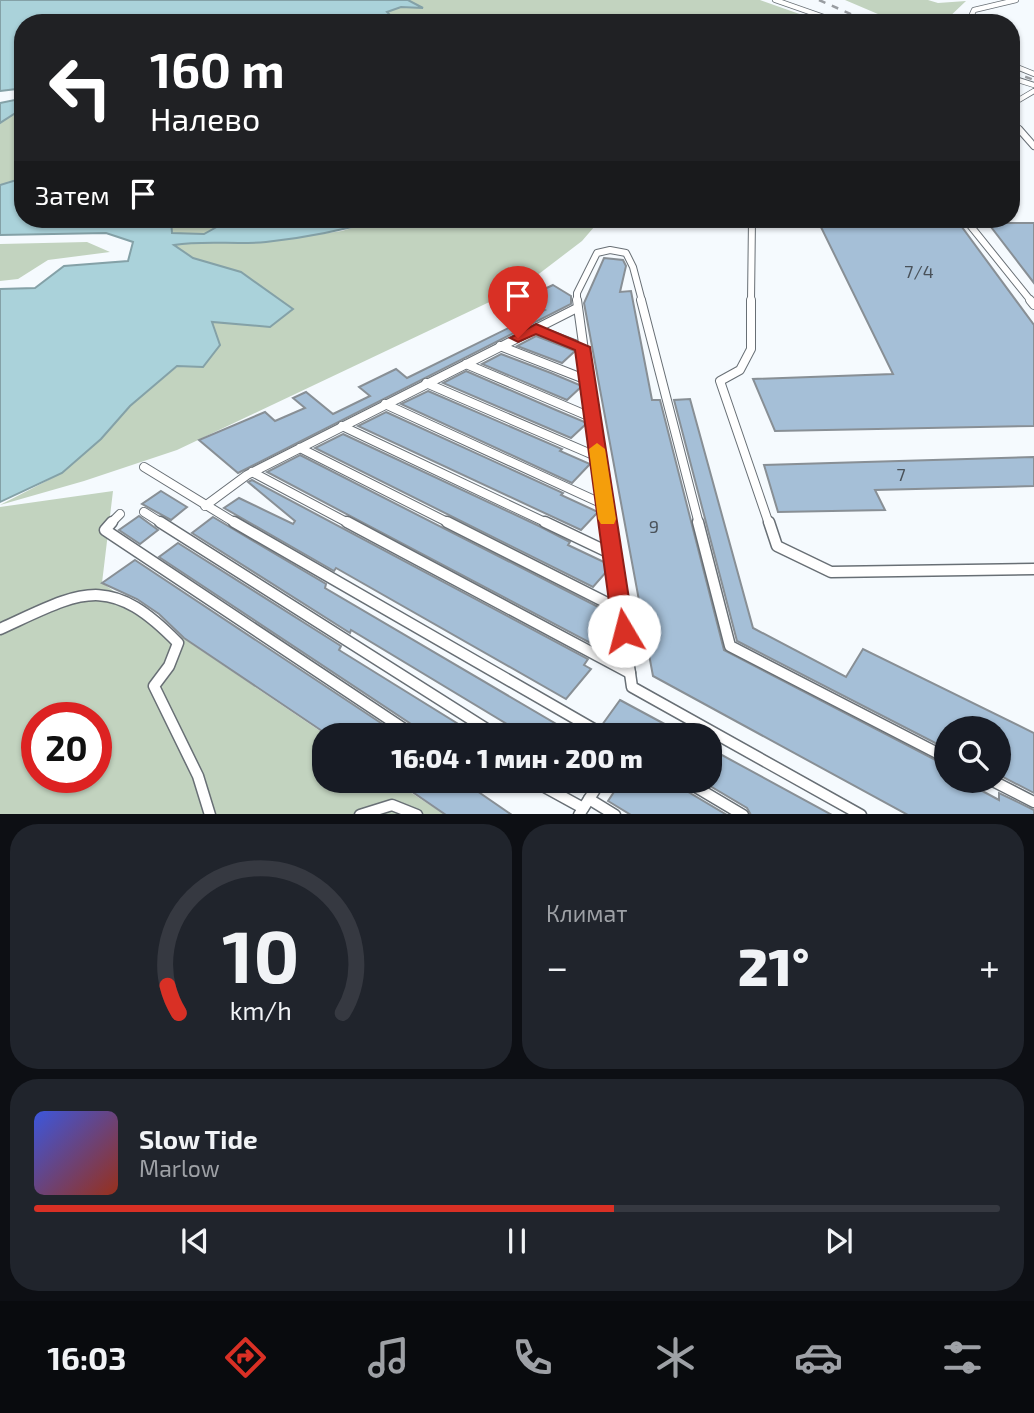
<!DOCTYPE html>
<html lang="ru">
<head>
<meta charset="utf-8">
<style>
  :root { --surface:#171b24; --page:#20242c; --text:#f1f3f6; --muted:#9ea1a6; --line:#363941; --accent:#d93025 }
  body { margin:0; font-family:"Exo 2",sans-serif; background:var(--page); color:var(--text); height:100vh; display:flex; flex-direction:column; font-size:26px; white-space:nowrap }
  * { box-sizing:border-box; margin:0 }
  p { font-size:23px; color:var(--muted) }
  .icon { flex:none; width:38px; height:38px; fill:none; stroke:currentColor; stroke-width:2; stroke-linecap:round; stroke-linejoin:round }
  .map { position:relative; height:814px; overflow:hidden }
  .sheet { display:flex; flex-direction:column; gap:10px; padding:10px; background:#0d0f14; flex:1 }
  .sheet>* { flex:none }
  .top-card { position:absolute; left:14px; top:14px; width:1006px; height:214px; border-radius:28px; box-shadow:0 2px 5px #0004; background:#202124; color:#fff; overflow:hidden }
  .tools { position:absolute; left:934px; top:716px; display:grid; gap:14px }
  .tools a { display:grid; place-items:center; width:77px; height:77px; border-radius:50%; background:var(--surface); box-shadow:0 2px 5px #0004; font-size:35px }
  .speed { position:absolute; left:21px; top:702px; display:flex; gap:14px; font-size:35px; font-weight:700; text-align:center }
  .speed>* { display:grid; place-content:center; width:91px; height:91px; border-radius:50%; background:var(--surface); box-shadow:0 2px 5px #0004; line-height:1 }
  .speed .limit { border:10px solid #d22; background:#fff; color:#111 }
  .pin { position:absolute; display:grid; place-items:center; width:60px; height:60px; color:#fff; margin:-72px -30px; border-radius:50% 50% 50% 0; rotate:-45deg; box-shadow:0 0 7px #0007 }
  .pin .icon { rotate:45deg }
  .me { position:absolute; width:77px; margin:-38px; rotate:352deg; stroke-linejoin:round; filter:drop-shadow(0 0 5px #0008) }
  .turn { display:flex; align-items:center; gap:24px; height:147px; padding:0 21px; font-size:32px }
  .turn .icon { width:91px; height:91px; stroke-width:2.5 }
  .turn b { display:block; font-size:49px; line-height:60px }
  .then { display:flex; align-items:center; height:66px; padding:0 21px; background:#0003; gap:14px; font-size:26px }
  .big { font-size:52px; font-weight:800; line-height:1.1 }
  .sheet .card { flex:1; display:flex; flex-direction:column; justify-content:center; gap:10px; min-width:0; padding:0 24px; border-radius:28px; background:var(--page) }
  .sheet .dial { align-items:center; gap:0 }
  .dial svg { height:182px; overflow:visible; fill:none; stroke:var(--line); stroke-width:7; stroke-linecap:round; text-anchor:middle }
  .dial text { fill:var(--text); stroke:none }
  .song { display:flex; align-items:center; gap:21px }
  .cover { width:84px; height:84px; border-radius:10px; background:linear-gradient(135deg,hsl(230 70% 55%),hsl(10 70% 35%)) }
  .played { height:7px; border-radius:4px; background:linear-gradient(90deg,var(--accent) 60%,var(--line) 60%) }
  .keys { display:flex; justify-content:space-around; direction:ltr }
  .heat { display:flex; justify-content:space-between; align-items:center; font-size:38px; direction:ltr }
  .sheet .tiles { flex:1; display:grid; gap:10px; grid-template-columns:1fr 1fr }
  .card:last-child { grid-column:span 2 }
  .trip { position:absolute; left:312px; top:723px; width:410px; height:70px; border-radius:28px; background:var(--surface); box-shadow:0 2px 5px #0004; font-weight:800; line-height:70px; text-align:center }
  .tab-bar { display:flex; height:112px; justify-content:space-around; align-items:center; background:#090b0e; color:var(--muted) }
  .tab-bar .icon { width:49px; height:49px }
  .tab-bar .selected { color:var(--accent) }
  .tab-bar b { font-size:32px; color:var(--text) }
  .map>svg:first-child { display:block }
  .green { fill:#c2d3bf; fill-rule:evenodd }
  .water { fill:#aad2da; stroke:#84a1a7; stroke-width:2 }
  .building { fill:#a5bfd7; stroke:#888f95; stroke-width:2 }
  .lines { fill:none; stroke-linecap:round; stroke-linejoin:round }
  .service-far3-casing { stroke:#686f75; stroke-width:6 }
  .service-far2-casing { stroke:#686f75; stroke-width:8 }
  .service-far1-casing { stroke:#686f75; stroke-width:10 }
  .service-casing { stroke:#686f75; stroke-width:13 }
  .service-far3 { stroke:#fff; stroke-width:4.5 }
  .service-far2 { stroke:#fff; stroke-width:6 }
  .service-far1 { stroke:#fff; stroke-width:8 }
  .service { stroke:#fff; stroke-width:10 }
  .rail { stroke:#999da1; stroke-width:2.5; stroke-dasharray:7 7; stroke-linecap:butt }
  .route { fill:#d93025; stroke:#8d1f18; stroke-width:2 }
  .slow { fill:#f59e0b }
  .labels { text-anchor:middle; stroke-width:5; stroke-linejoin:round; paint-order:stroke }
  .number-label { font-size:18px; fill:#4a525a }
</style>
</head>
<body>
<div class="map">
<svg width="1034" height="815" viewBox="0 0 1034 815">
  <rect width="100%" height="100%" fill="#f5fafe"/>
  <!-- green -->
  <g class="green">
    <polygon points="408,0 760,0 825,23 398,23 386,13 401,7 422,7"/>
    <polygon points="845,0 928,0 938,3 966,1 945,21 899,23"/>
    <polygon points="14,114 23,114 23,178 0,185 0,123"/>
    <polygon points="231,219 204,234 172,233 171,219"/>
    <polygon points="382,219 601,219 582,241 523,286 177,450 84,481 0,505 62,473 101,439 130,406 178,366 212,322 270,327 293,309 241,272 193,258 173,245 208,241 264,242 342,231"/>
    <polygon points="87,242 110,252 48,260 18,279 0,281 0,244"/>
    <path d="M 113,491 L 102,583 L 326,735 L 324,735 L 324,780 L 393,781 L 444,814 L 0,814 L 0,507 ZM 37,718 L 96,718 L 96,777 L 37,777 Z"/>
  </g>
  <!-- water -->
  <g class="water">
    <polygon points="0,0 408,0 423,8 401,7 387,12 398,23 23,23 23,114 14,114 0,123 0,103 15,100 17,89 0,91"/>
    <path d="M 23,178 L 23,219 L 171,219 L 172,233 L 204,234 L 231,219 L 382,219 C 344,230 305,238 266,242 C 235,245 206,240 174,245 L 193,258 L 241,272 L 293,309 L 270,327 L 212,322 L 220,345 L 203,367 L 177,366 L 130,406 L 101,439 L 62,473 L 0,502 L 0,289 L 35,288 L 64,266 L 128,261 L 133,242 L 106,233 L 0,235 L 0,185 Z"/>
  </g>
  <!-- building -->
  <g class="building">
    <polygon points="817,219 956,219 1034,325 1034,426 775,431 753,379 893,374"/>
    <polygon points="988,223 1034,223 1034,283"/>
    <polygon points="604,258 623,260 626,266 620,292 631,291 652,400 660,400 724,650 947,766 947,780 962,780 999,800 999,793 1034,810 1034,815 908,815 653,676 584,303"/>
    <polygon points="553,285 571,296 571,304 238,473 199,440 265,412 275,421 305,408 293,398 306,392 333,414 370,396 359,387 396,369 407,378 545,310 525,298"/>
    <polygon points="536,336 575,351 562,363 517,346"/>
    <polygon points="501,354 551,373 582,386 567,400 482,364"/>
    <polygon points="466,371 556,410 587,423 571,438 443,383"/>
    <polygon points="428,391 562,449 560,451 590,464 572,483 401,404"/>
    <polygon points="690,399 753,628 846,677 863,649 1034,733 1034,793 999,775 999,728 947,728 947,749 737,641 674,400"/>
    <polygon points="386,412 563,493 561,495 598,512 581,530 358,426"/>
    <polygon points="343,434 539,526 570,542 568,545 606,563 607,571 593,587 315,448"/>
    <polygon points="300,455 614,615 615,625 598,647 267,472"/>
    <polygon points="1034,457 1034,486 875,490 885,510 778,512 764,465"/>
    <polygon points="252,480 588,659 584,665 591,669 566,699 336,568 334,571 224,508 239,498 293,524 295,521 248,482"/>
    <polygon points="161,491 187,507 171,520 142,504"/>
    <polygon points="139,516 158,530 140,544 119,530"/>
    <polygon points="213,517 326,584 325,588 575,735 525,735 351,630 350,633 192,533"/>
    <polygon points="178,543 341,646 339,650 476,735 421,735 417,728 159,557"/>
    <polygon points="135,560 399,735 328,735 184,638 159,614 137,599 102,583"/>
    <polygon points="620,700 685,735 612,735 610,731 602,725"/>
    <polygon points="709,748 832,815 751,815 747,808 700,780 709,780"/>
    <polygon points="395,780 461,780 512,815 446,815"/>
    <polygon points="622,780 676,780 680,787 727,815 631,815 608,801"/>
  </g>
  <g class="lines">
    <!-- service-far3 casing -->
    <g class="service-far3-casing">
      <g id="service-far3">
        <polyline points="775,0 841,23"/>
        <polyline points="962,23 969,21 974,10 1016,0"/>
        <polyline points="1012,65 1034,74"/>
        <polyline points="1012,78 1034,85"/>
        <polyline points="1012,104 1034,91"/>
        <polyline points="1012,121 1021,131"/>
      </g>
    </g>
    <!-- service-far2 casing -->
    <g class="service-far2-casing">
      <g id="service-far2">
        <polyline points="1019,129 1034,146"/>
        <polyline points="965,219 1031,301"/>
        <polyline points="577,301 577,293 597,253 610,250 626,253 633,267 642,301"/>
        <polyline points="751,301 752,219"/>
      </g>
    </g>
    <!-- service-far1 casing -->
    <g class="service-far1-casing">
      <g id="service-far1">
        <polyline points="577,300 608,524"/>
        <polyline points="641,300 699,524"/>
        <polyline points="751,300 751,349 740,370 720,381 769,524"/>
        <polyline points="1030,300 1034,305"/>
        <polyline points="535,329 582,347"/>
        <polyline points="500,346 587,380"/>
        <polyline points="466,364 593,418"/>
        <polyline points="426,383 598,457"/>
        <polyline points="385,404 605,505"/>
        <polyline points="342,426 549,524"/>
        <polyline points="300,448 451,524"/>
        <polyline points="144,467 237,524"/>
        <polyline points="252,472 350,524"/>
        <polyline points="205,506 247,475 577,308"/>
        <polyline points="144,512 163,524"/>
        <polyline points="110,524 120,514"/>
      </g>
    </g>
    <!-- service casing -->
    <g class="service-casing">
      <g id="service">
        <polyline points="112,522 105,530 413,735"/>
        <polyline points="160,522 496,735"/>
        <polyline points="234,522 604,735"/>
        <polyline points="347,522 630,673"/>
        <polyline points="447,522 621,610"/>
        <polyline points="545,522 612,554"/>
        <polyline points="608,522 632,687 861,815"/>
        <polyline points="698,522 730,646 947,758"/>
        <polyline points="769,522 777,546 831,572 1034,569"/>
        <path d="M 0,629 C 81,592 108,571 178,643 L 169,666 L 154,686 L 198,776 L 210,815"/>
        <polyline points="482,780 491,786 498,780"/>
        <polyline points="532,780 583,808"/>
        <polyline points="684,780 743,815"/>
        <polyline points="991,780 1034,802"/>
        <polyline points="589,799 615,815"/>
        <polyline points="360,815 392,805 417,815"/>
        <polyline points="579,815 601,780"/>
      </g>
    </g>
    <!-- service-far3 -->
    <use href="#service-far3" class="service-far3"/>
    <!-- service-far2 -->
    <use href="#service-far2" class="service-far2"/>
    <!-- service-far1 -->
    <use href="#service-far1" class="service-far1"/>
    <!-- service -->
    <use href="#service" class="service"/>
    <!-- rail -->
    <g class="rail">
      <polyline points="819,0 871,23"/>
      <polyline points="1012,72 1034,80"/>
    </g>
  </g>
  <!-- route -->
  <polygon class="route" points="536,324 590,347 634,631 631,636 624,639 616,636 613,631 575,350 536,334 518,342 510,338"/>
  <!-- slow -->
  <polygon class="slow" points="597,443 605,449 616,519 614,524 601,524 598,519 589,449"/>
  <g class="labels">
    <!-- number labels -->
    <g class="number-label">
      <text x="919" y="278">7/4</text>
      <text x="901" y="481">7</text>
      <text x="654" y="533">9</text>
    </g>
  </g>
</svg>
<div class="tools">
<a><svg class="icon" aria-label="search" viewBox="0 0 24 24"><circle cx="10" cy="10" r="6"/><path d="M15 15l6 6"/></svg></a>
</div>
<div class="speed"><div class="limit">20</div></div>
<div class="pin" style="left:518px;top:338px;background:#d93025"><svg class="icon" aria-label="arrive" viewBox="0 0 24 24"><path d="M6 21V4h12l-3 4 3 4H6"/></svg></div>
<svg class="me" style="left:624px;top:631px" viewBox="-20 -20 40 40"><circle r="19" fill="#fff"/><path d="M0-13L10 11 0 6-10 11z" fill="#d93025"/></svg>
<div class="trip">16:04 · 1 мин · 200 m</div>
<div class="top-card">
<div class="turn"><svg class="icon" aria-label="left" viewBox="0 0 24 24"><path d="M17 20v-9H6M10 6l-5 5 5 5"/></svg><div><b>160 m</b>Налево</div></div>
<div class="then">Затем<svg class="icon" aria-label="arrive" viewBox="0 0 24 24"><path d="M6 21V4h12l-3 4 3 4H6"/></svg></div>
</div>
</div>
<section class="sheet">
<div class="tiles">
<div class="card dial"><svg viewBox="0 0 100 80">
<path d="M14 69A42 42 0 1 1 86 69"/>
<path d="M14 69A42 42 0 0 1 9 57" stroke="#d93025"/>
<text x="50" y="56" font-size="32" font-weight="700">10</text>
<text x="50" y="72" font-size="11">km/h</text>
</svg></div>
<div class="card"><p>Климат</p>
<div class="heat"><a>−</a><b class="big">21°</b><a>+</a></div>
</div>
<div class="card">
<div class="song"><i class="cover"></i><div><b>Slow Tide</b><p>Marlow</p></div></div>
<div class="played"></div>
<div class="keys"><svg class="icon" aria-label="previous" viewBox="0 0 24 24"><path d="M18 5L8 12l10 7zM5 5v14"/></svg><svg class="icon" aria-label="pause" viewBox="0 0 24 24"><path d="M8 5v14M16 5v14"/></svg><svg class="icon" aria-label="next" viewBox="0 0 24 24"><path d="M6 5l10 7-10 7zM19 5v14"/></svg></div>
</div>
</div>
</section>
<nav class="tab-bar">
<b>16:03</b>
<svg class="icon selected" aria-label="directions" viewBox="0 0 24 24"><path d="M12 3l9 9-9 9-9-9zM9 14v-3h6M13 9l2 2-2 2"/></svg>
<svg class="icon" aria-label="music" viewBox="0 0 24 24"><path d="M9 18V5l10-2v13"/><circle cx="6" cy="18" r="3"/><circle cx="16" cy="16" r="3"/></svg>
<svg class="icon" aria-label="phone" viewBox="0 0 24 24"><path d="M5 4h4l2 5-3 2q2 4 5 5l2-3 5 2v4C11 20 4 13 5 4z"/></svg>
<svg class="icon" aria-label="climate" viewBox="0 0 24 24"><path d="M12 3v18M4 7l16 10M4 17L20 7"/></svg>
<svg class="icon" aria-label="car" viewBox="0 0 24 24"><path d="M5 17H2v-5l4-1 3-4h7l3 4 3 1v5h-3M9 17h6M6 11h13"/><circle cx="7" cy="17" r="2"/><circle cx="17" cy="17" r="2"/></svg>
<svg class="icon" aria-label="filters" viewBox="0 0 24 24"><path d="M4 7h16M4 17h16"/><circle cx="9" cy="7" r="2"/><circle cx="15" cy="17" r="2"/></svg>
</nav>
</body>
</html>
